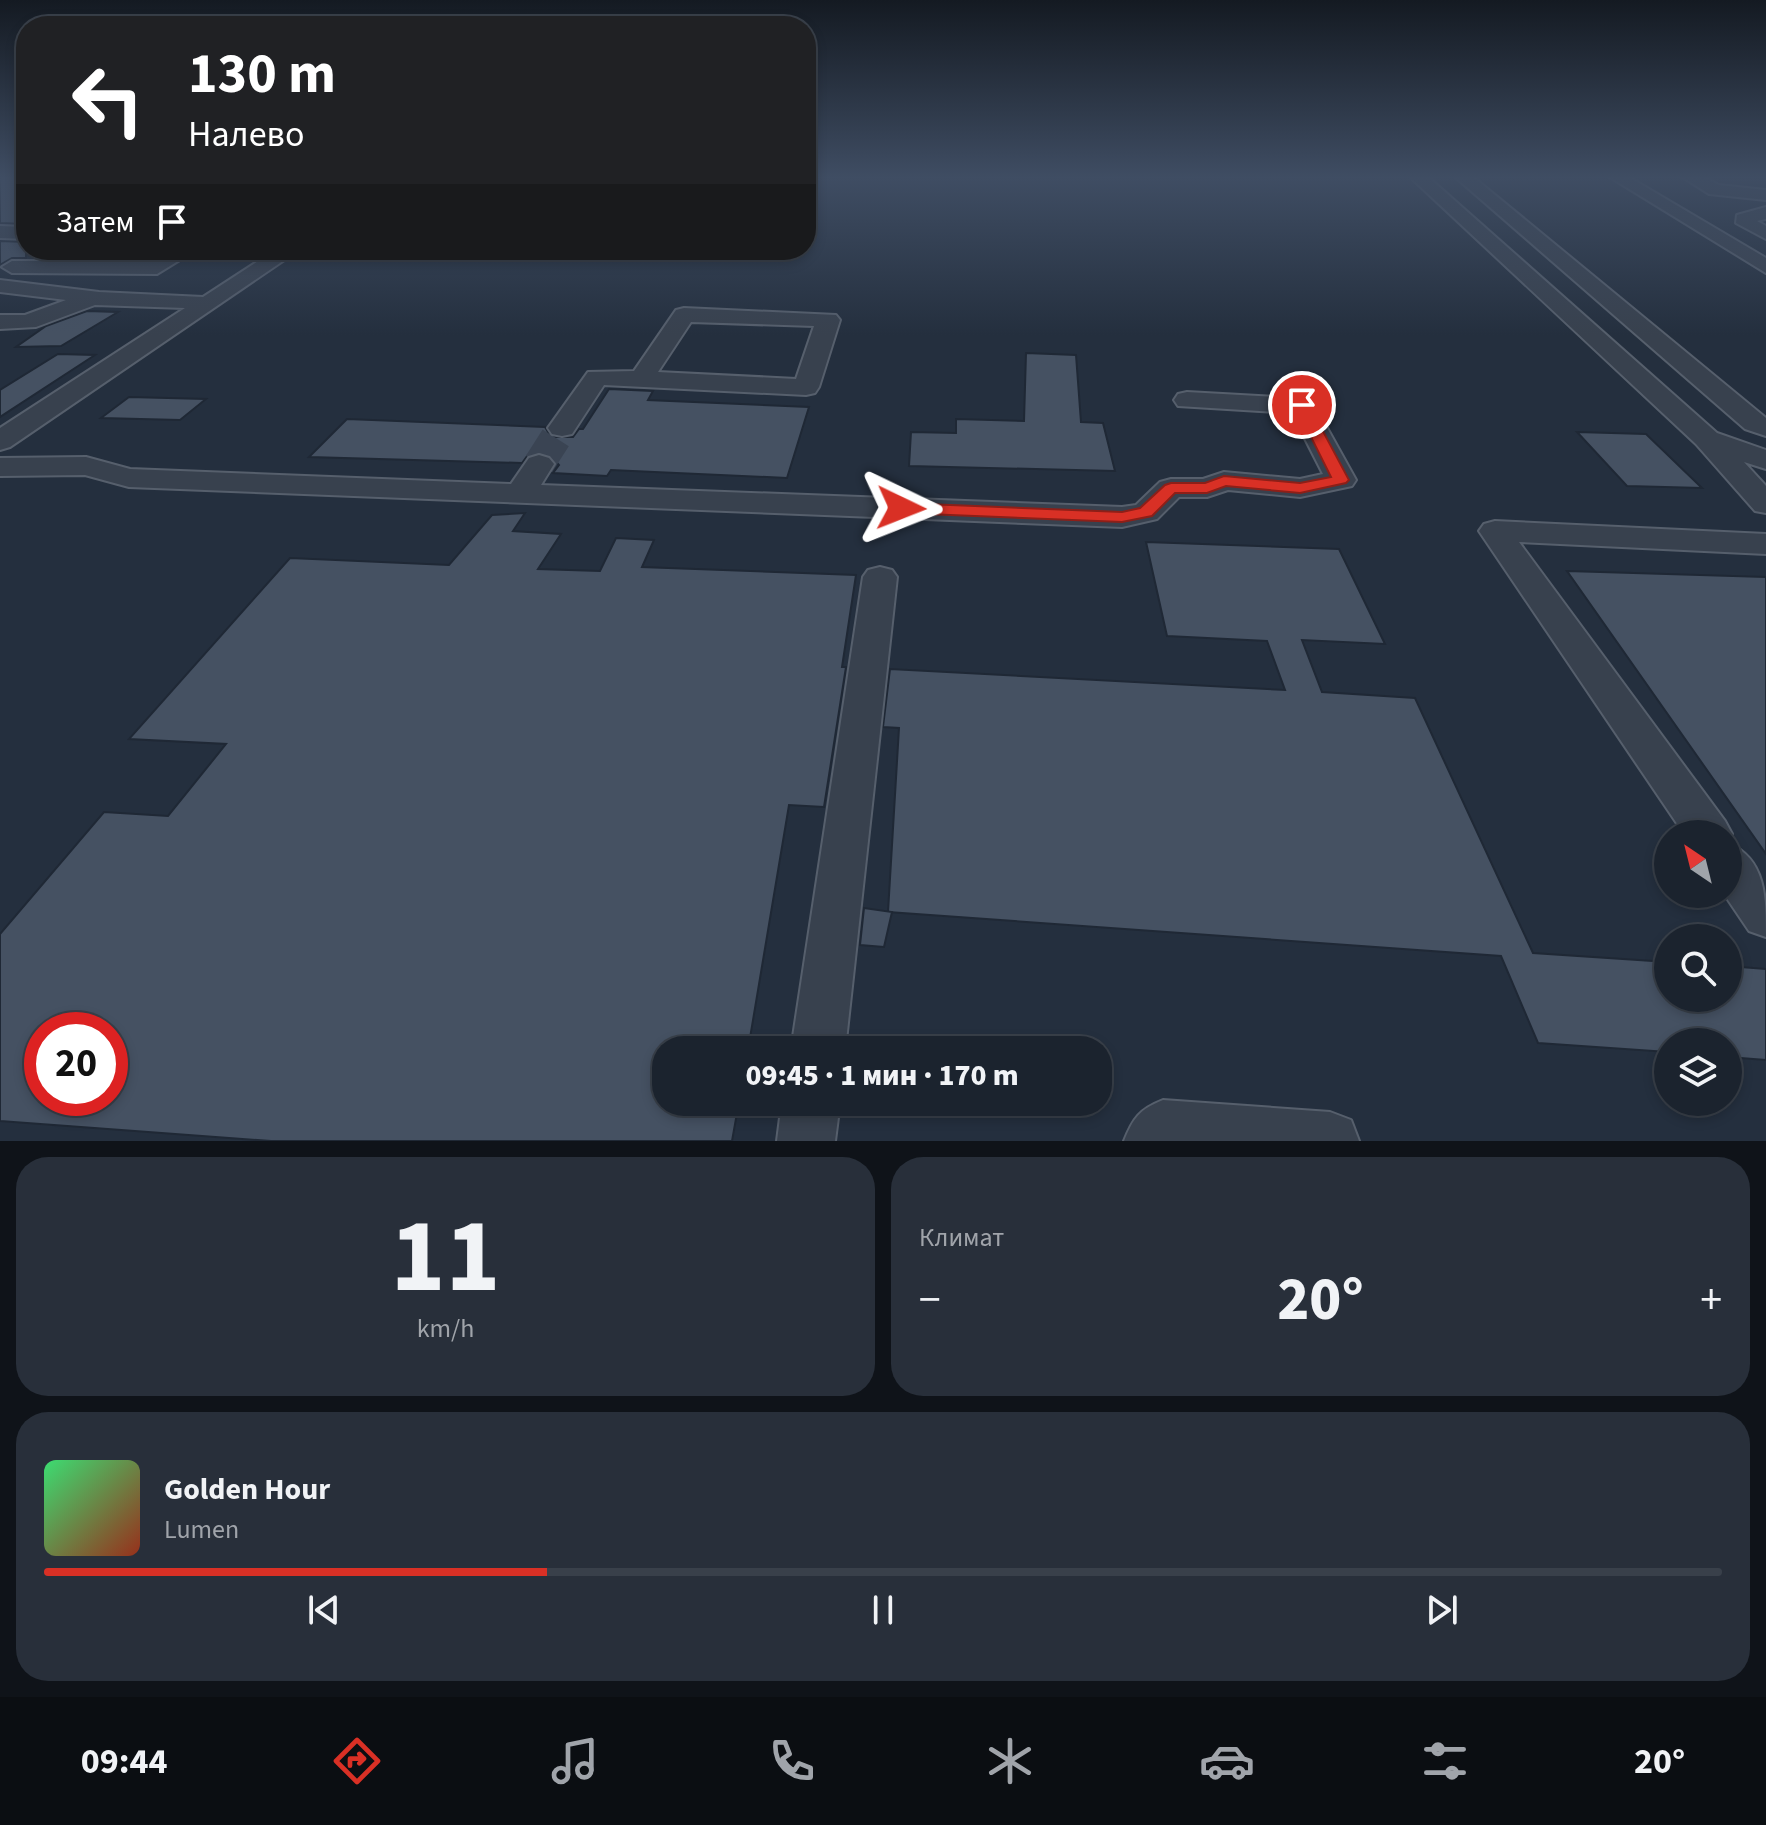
<!DOCTYPE html>
<html lang="ru">
<head>
<meta charset="utf-8">
<style>
  :root { --surface:#1b232e; --page:#282f3a; --text:#f1f3f6; --muted:#a0a4aa; --line:#39404a; --accent:#d93025 }
  body { margin:0; font-family:"Source Sans 3",sans-serif; background:var(--page); color:var(--text); height:100vh; display:flex; flex-direction:column; font-size:30px; white-space:nowrap }
  * { box-sizing:border-box; margin:0 }
  p { font-size:26px; color:var(--muted) }
  .icon { flex:none; width:44px; height:44px; fill:none; stroke:currentColor; stroke-width:2; stroke-linecap:round; stroke-linejoin:round }
  .map { position:relative; height:1141px; overflow:hidden }
  .sheet { display:flex; flex-direction:column; gap:16px; padding:16px; background:#0f1319; flex:1 }
  .sheet>* { flex:none }
  .hud { position:absolute; left:16px; top:16px; width:800px; height:244px; border-radius:32px; box-shadow:0 4px 12px #0003,0 0 0 2px var(--line); background:#202124; color:#fff; overflow:hidden }
  .needle { width:52px; rotate:325deg }
  .fabs { position:absolute; left:1654px; top:820px; display:grid; gap:16px }
  .fabs a { display:grid; place-items:center; width:88px; height:88px; border-radius:50%; background:var(--surface); box-shadow:0 4px 12px #0003,0 0 0 2px var(--line); font-size:40px }
  .speed { position:absolute; left:24px; top:1012px; display:flex; gap:16px; font-size:40px; font-weight:700; text-align:center }
  .speed>* { display:grid; place-content:center; width:104px; height:104px; border-radius:50%; background:var(--surface); box-shadow:0 4px 12px #0003,0 0 0 2px var(--line); line-height:1 }
  .speed .limit { border:12px solid #d22; background:#fff; color:#111 }
  .pin { position:absolute; display:grid; place-items:center; width:68px; height:68px; color:#fff; margin:-34px; border:4px solid #fff; border-radius:50%; box-shadow:0 2px 8px #0007 }
  .me { position:absolute; width:88px; margin:-44px; rotate:92deg; stroke-linejoin:round; filter:drop-shadow(0 0 6px #0008) }
  .turn { display:flex; align-items:center; gap:28px; height:168px; padding:0 40px; font-size:36px }
  .turn .icon { width:104px; height:104px; stroke-width:2.5 }
  .turn b { display:block; font-size:56px; line-height:68px }
  .then { display:flex; align-items:center; height:76px; padding:0 40px; background:#0003; gap:16px; font-size:30px }
  .big { font-size:60px; font-weight:800; line-height:1.1 }
  .sheet .tile { flex:1; display:flex; flex-direction:column; justify-content:center; gap:12px; min-width:0; padding:0 28px; border-radius:32px; background:var(--page) }
  .sheet .dial { align-items:center; gap:0 }
  .dial b { font-size:104px; line-height:1 }
  .song { display:flex; align-items:center; gap:24px }
  .cover { width:96px; height:96px; border-radius:12px; background:linear-gradient(135deg,hsl(140 70% 55%),hsl(10 70% 35%)) }
  .played { height:8px; border-radius:4px; background:linear-gradient(90deg,var(--accent) 30%,var(--line) 30%) }
  .keys { display:flex; justify-content:space-around; direction:ltr }
  .heat { display:flex; justify-content:space-between; align-items:center; font-size:44px; direction:ltr }
  .sheet .tiles { flex:1; display:grid; gap:16px; grid-template-columns:1fr 1fr }
  .tile:last-child { grid-column:span 2 }
  .trip { position:absolute; left:652px; top:1036px; width:460px; height:80px; border-radius:32px; background:var(--surface); box-shadow:0 4px 12px #0003,0 0 0 2px var(--line); font-weight:800; line-height:80px; text-align:center }
  .tabs { display:flex; height:128px; justify-content:space-around; align-items:center; background:#0b0e12; color:var(--muted) }
  .tabs .icon { width:56px; height:56px }
  .tabs .current { color:var(--accent) }
  .tabs b { font-size:36px; color:var(--text) }
  .map>svg:first-child { display:block }
  .building { fill:#455162; stroke:#1f2835; stroke-width:2; fill-rule:evenodd }
  .lines { fill:none; stroke-linecap:round; stroke-linejoin:round }
  .minor-tunnel { stroke:#3a4453; stroke-width:31; stroke-dasharray:31 16; stroke-linecap:butt }
  .minor-casing { stroke:#565f6c; stroke-width:4 }
  .minor { fill:#38414e; fill-rule:evenodd }
  .route { fill:#d93025; stroke:#8d1f18; stroke-width:2 }
</style>
</head>
<body>
<div class="map">
<svg width="1766" height="1141" viewBox="0 0 1766 1141">
  <rect width="100%" height="100%" fill="#242f3e"/>
  <!-- building -->
  <g class="building">
    <polygon points="0,176 26,176 26,224 0,223"/>
    <polygon points="0,241 26,242 26,258 12,258 0,265"/>
    <polygon points="87,311 118,312 61,346 16,347 46,326"/>
    <polygon points="1026,353 1076,355 1081,422 1103,423 1115,471 909,466 911,432 956,433 956,419 1024,421"/>
    <polygon points="58,354 95,355 0,417 0,390"/>
    <polygon points="609,389 653,391 648,400 809,407 787,478 611,470 607,476 553,473 559,465 551,456 540,452 528,455 522,463 309,457 347,419 545,427 551,437 573,437 579,429 583,429"/>
    <polygon points="129,397 206,399 180,420 101,418"/>
    <polygon points="1577,432 1646,434 1702,488 1627,486"/>
    <path d="M 525,513 L 513,531 L 561,534 L 538,569 L 600,571 L 616,538 L 654,540 L 642,567 L 856,575 L 842,667 L 846,667 L 824,807 L 789,805 L 748,1050 L 666,1050 L 666,1102 L 739,1102 L 732,1141 L 271,1141 L 0,1121 L 0,934 L 104,812 L 168,816 L 226,744 L 129,739 L 290,558 L 449,565 L 492,515 ZM 42,1030 L 110,1030 L 110,1098 L 42,1098 Z"/>
    <polygon points="1146,542 1339,549 1385,644 1302,640 1322,692 1415,698 1533,953 1668,962 1668,998 1728,998 1728,966 1766,969 1766,1060 1728,1057 1728,1042 1668,1042 1668,1052 1538,1043 1501,956 888,912 899,728 883,727 890,669 1285,690 1267,641 1167,636"/>
    <polygon points="1567,571 1766,577 1766,854"/>
    <polygon points="864,908 892,912 884,947 860,945"/>
  </g>
  <g class="lines">
    <!-- minor-tunnel -->
    <polyline class="minor-tunnel" points="539,464 562,428"/>
    <!-- minor casing -->
    <g class="minor-casing">
      <g id="minor">
        <polygon points="1409,176 1427,176 1717,433 1766,450 1766,469 1744,462 1766,486 1766,513 1755,511 1696,444"/>
        <polygon points="1454,176 1472,176 1766,418 1766,436 1745,429"/>
        <polygon points="1608,176 1627,176 1766,258 1766,273"/>
        <polygon points="1681,176 1701,176 1719,185 1766,190 1766,200 1709,194"/>
        <polygon points="1766,207 1766,219 1757,221 1766,226 1766,239 1736,223 1737,215"/>
        <polygon points="0,226 26,227 26,239 0,238"/>
        <polygon points="124,250 149,250 132,262 153,262 172,250 196,250 157,274 12,273 2,267 12,261 103,261"/>
        <polygon points="275,250 299,250 10,447 0,450 0,428 185,308 95,305 36,327 0,329 0,315 25,315 66,300 0,292 0,280 99,292 203,297"/>
        <path d="M 684,308 L 836,315 L 840,320 L 819,387 L 815,393 L 806,395 L 604,385 L 572,434 L 562,436 L 552,434 L 548,428 L 588,372 L 634,371 L 676,310 ZM 691,322 L 814,326 L 796,379 L 658,372 Z"/>
        <polygon points="1187,392 1311,399 1356,480 1352,486 1300,497 1228,490 1207,497 1179,497 1157,519 1122,527 129,487 85,475 0,476 0,458 86,457 130,469 511,484 529,458 539,455 549,458 554,464 541,485 1122,507 1136,505 1160,482 1171,479 1203,479 1224,472 1300,479 1323,474 1292,413 1178,406 1174,400 1178,394"/>
        <polygon points="1495,521 1766,534 1766,554 1519,542 1725,821 1732,834 1728,841 1728,834 1684,834 1479,531 1484,524"/>
        <polygon points="880,567 892,570 897,577 845,1050 791,1050 863,577 868,570"/>
        <path d="M 1728,843 C 1766,859 1766,897 1766,937 L 1749,931 L 1724,894 L 1728,894 Z"/>
        <path d="M 1163,1100 L 1330,1112 L 1351,1120 L 1359,1141 L 1124,1141 C 1133,1118 1140,1109 1163,1100 Z"/>
        <polygon points="782,1102 840,1102 835,1141 777,1141"/>
      </g>
    </g>
    <!-- minor -->
    <use href="#minor" class="minor"/>
  </g>
  <!-- sky -->
  <linearGradient id="sky" x2="0" y2="1"><stop stop-color="#141a22"/><stop offset="0.53" stop-color="#3f4d63"/><stop offset="1" stop-color="#3f4d63" stop-opacity="0"/></linearGradient>
  <rect width="1766" height="335" fill="url(#sky)"/>
  <!-- route -->
  <polygon class="route" points="1302,401 1309,405 1349,480 1346,483 1300,493 1226,486 1207,493 1175,493 1152,516 1122,522 901,513 892,508 901,503 1122,512 1140,508 1165,485 1171,483 1205,483 1224,476 1300,483 1331,477 1295,405"/>
</svg>
<div class="fabs">
<a><svg class="needle" viewBox="-14 -14 28 28"><path d="M0-13l5 13h-10z" fill="#e53935"/><path d="M0 13l5-13h-10z" fill="#a0a4aa"/></svg></a>
<a><svg class="icon" aria-label="search" viewBox="0 0 24 24"><circle cx="10" cy="10" r="6"/><path d="M15 15l6 6"/></svg></a>
<a><svg class="icon" aria-label="layers" viewBox="0 0 24 24"><path d="M12 4l9 5-9 5-9-5zM3 14l9 5 9-5"/></svg></a>
</div>
<div class="speed"><div class="limit">20</div></div>
<div class="pin" style="left:1302px;top:405px;background:#d93025"><svg class="icon" aria-label="arrive" viewBox="0 0 24 24"><path d="M6 21V4h12l-3 4 3 4H6"/></svg></div>
<svg class="me" style="left:901px;top:508px" viewBox="-20 -20 40 40"><path d="M0-17L14 15 0 8-14 15z" fill="#d93025" stroke="#fff" stroke-width="4"/></svg>
<div class="trip">09:45 · 1 мин · 170 m</div>
<div class="hud">
<div class="turn"><svg class="icon" aria-label="left" viewBox="0 0 24 24"><path d="M17 20v-9H6M10 6l-5 5 5 5"/></svg><div><b>130 m</b>Налево</div></div>
<div class="then">Затем<svg class="icon" aria-label="arrive" viewBox="0 0 24 24"><path d="M6 21V4h12l-3 4 3 4H6"/></svg></div>
</div>
</div>
<section class="sheet">
<div class="tiles">
<div class="tile dial"><b>11</b><p>km/h</p></div>
<div class="tile"><p>Климат</p>
<div class="heat"><a>−</a><b class="big">20°</b><a>+</a></div>
</div>
<div class="tile">
<div class="song"><i class="cover"></i><div><b>Golden Hour</b><p>Lumen</p></div></div>
<div class="played"></div>
<div class="keys"><svg class="icon" aria-label="previous" viewBox="0 0 24 24"><path d="M18 5L8 12l10 7zM5 5v14"/></svg><svg class="icon" aria-label="pause" viewBox="0 0 24 24"><path d="M8 5v14M16 5v14"/></svg><svg class="icon" aria-label="next" viewBox="0 0 24 24"><path d="M6 5l10 7-10 7zM19 5v14"/></svg></div>
</div>
</div>
</section>
<nav class="tabs">
<b>09:44</b>
<svg class="icon current" aria-label="directions" viewBox="0 0 24 24"><path d="M12 3l9 9-9 9-9-9zM9 14v-3h6M13 9l2 2-2 2"/></svg>
<svg class="icon" aria-label="music" viewBox="0 0 24 24"><path d="M9 18V5l10-2v13"/><circle cx="6" cy="18" r="3"/><circle cx="16" cy="16" r="3"/></svg>
<svg class="icon" aria-label="phone" viewBox="0 0 24 24"><path d="M5 4h4l2 5-3 2q2 4 5 5l2-3 5 2v4C11 20 4 13 5 4z"/></svg>
<svg class="icon" aria-label="climate" viewBox="0 0 24 24"><path d="M12 3v18M4 7l16 10M4 17L20 7"/></svg>
<svg class="icon" aria-label="car" viewBox="0 0 24 24"><path d="M5 17H2v-5l4-1 3-4h7l3 4 3 1v5h-3M9 17h6M6 11h13"/><circle cx="7" cy="17" r="2"/><circle cx="17" cy="17" r="2"/></svg>
<svg class="icon" aria-label="filters" viewBox="0 0 24 24"><path d="M4 7h16M4 17h16"/><circle cx="9" cy="7" r="2"/><circle cx="15" cy="17" r="2"/></svg>
<b>20°</b>
</nav>
</body>
</html>
